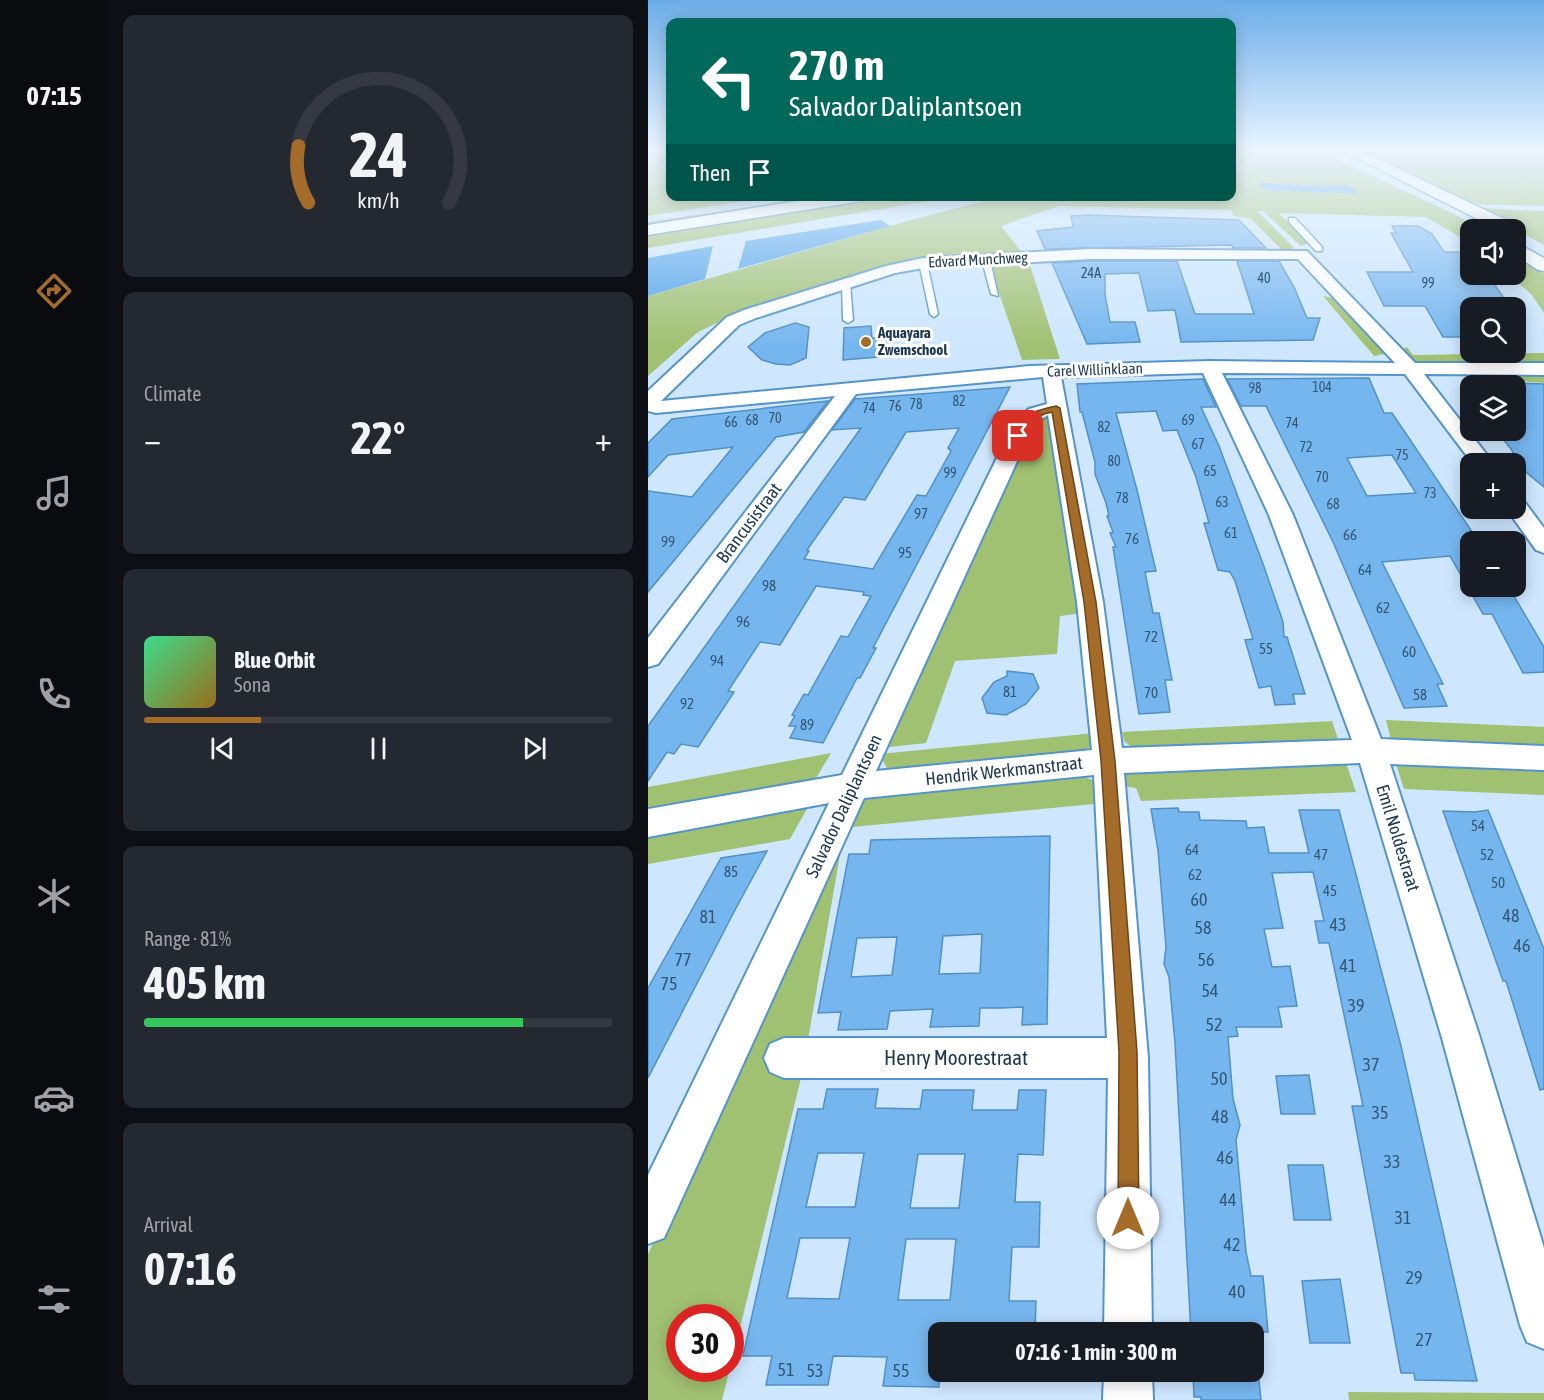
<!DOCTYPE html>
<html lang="en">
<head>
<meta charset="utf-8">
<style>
  :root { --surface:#171b24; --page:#242831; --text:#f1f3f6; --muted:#9ea1a6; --line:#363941; --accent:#a46b29 }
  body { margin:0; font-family:"Asap Condensed",sans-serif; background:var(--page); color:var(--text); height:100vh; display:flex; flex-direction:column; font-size:22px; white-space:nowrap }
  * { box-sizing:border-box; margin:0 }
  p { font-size:20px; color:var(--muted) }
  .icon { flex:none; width:33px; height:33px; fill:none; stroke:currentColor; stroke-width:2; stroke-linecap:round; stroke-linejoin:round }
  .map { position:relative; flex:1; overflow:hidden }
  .sheet { display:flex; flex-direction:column; gap:15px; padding:15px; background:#0d0f14; width:540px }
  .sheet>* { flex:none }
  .top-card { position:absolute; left:18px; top:18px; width:570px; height:183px; border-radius:12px; box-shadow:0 3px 15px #0003; background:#00695c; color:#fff; overflow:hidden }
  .controls { position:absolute; left:812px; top:219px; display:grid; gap:12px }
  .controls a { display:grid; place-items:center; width:66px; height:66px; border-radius:12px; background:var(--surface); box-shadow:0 3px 15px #0003; font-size:30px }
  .speed { position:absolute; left:18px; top:1304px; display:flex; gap:12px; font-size:30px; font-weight:700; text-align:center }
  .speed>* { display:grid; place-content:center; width:78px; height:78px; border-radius:50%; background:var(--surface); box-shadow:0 3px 15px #0003; line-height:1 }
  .speed .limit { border:9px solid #d22; background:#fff; color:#111 }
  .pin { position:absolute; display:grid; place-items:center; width:51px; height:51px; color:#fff; margin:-26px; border-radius:12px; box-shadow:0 3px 9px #0006 }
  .me { position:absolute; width:66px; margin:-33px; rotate:0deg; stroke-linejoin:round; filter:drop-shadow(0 0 4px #0008) }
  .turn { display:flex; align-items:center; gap:21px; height:126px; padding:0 24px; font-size:27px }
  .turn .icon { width:78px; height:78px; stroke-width:2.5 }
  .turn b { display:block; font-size:42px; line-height:51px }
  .then { display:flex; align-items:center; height:57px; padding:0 24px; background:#0003; gap:12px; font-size:22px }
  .big { font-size:45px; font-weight:700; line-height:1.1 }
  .sheet .card { flex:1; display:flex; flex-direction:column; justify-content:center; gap:9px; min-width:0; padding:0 21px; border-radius:12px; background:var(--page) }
  .sheet .dial { align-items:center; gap:0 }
  .dial svg { height:156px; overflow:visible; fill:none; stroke:var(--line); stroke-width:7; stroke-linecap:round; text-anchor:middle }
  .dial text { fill:var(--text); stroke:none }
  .song { display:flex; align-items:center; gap:18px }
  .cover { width:72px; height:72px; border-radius:9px; background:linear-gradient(135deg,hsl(150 70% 55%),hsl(40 70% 35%)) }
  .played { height:6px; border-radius:3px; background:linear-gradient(90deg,var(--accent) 25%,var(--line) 25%) }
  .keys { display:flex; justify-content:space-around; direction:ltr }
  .heat { display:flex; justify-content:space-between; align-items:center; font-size:33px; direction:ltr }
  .charge { height:9px; border-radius:4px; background:linear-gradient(90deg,#34c759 81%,var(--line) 0) }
  .trip { position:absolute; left:280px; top:1322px; width:336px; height:60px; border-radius:12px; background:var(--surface); box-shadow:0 3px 15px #0003; font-weight:700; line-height:60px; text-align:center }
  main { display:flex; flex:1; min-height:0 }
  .tab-bar { display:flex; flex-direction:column; width:108px; justify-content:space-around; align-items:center; background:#090b0e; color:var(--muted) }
  .tab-bar .icon { width:42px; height:42px }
  .tab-bar .on { color:var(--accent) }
  .tab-bar b { font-size:27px; color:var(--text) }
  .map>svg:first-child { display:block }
  .green { fill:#a1c172 }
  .water { fill:#52a3e8 }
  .building { fill:#76b6ef; stroke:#5190c7; stroke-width:1.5; fill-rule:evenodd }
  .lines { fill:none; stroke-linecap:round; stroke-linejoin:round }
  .lane-casing { stroke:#5594cb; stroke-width:3 }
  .street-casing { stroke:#5594cb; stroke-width:4 }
  .secondary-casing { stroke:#5594cb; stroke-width:3 }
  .highway-casing { stroke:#5594cb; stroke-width:3 }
  .lane { fill:#fff; fill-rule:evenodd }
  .street { fill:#fff; fill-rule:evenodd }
  .secondary { fill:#fff; fill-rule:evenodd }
  .highway { fill:#fff; fill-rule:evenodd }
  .route { fill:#a46b29; stroke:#6b461b; stroke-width:1.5 }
  .poi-dot { fill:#a46b29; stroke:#fff; stroke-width:2 }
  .labels { text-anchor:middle; stroke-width:6; stroke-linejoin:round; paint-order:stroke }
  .far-number-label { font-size:14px; fill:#325776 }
  .far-street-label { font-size:15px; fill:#1c374e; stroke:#fff }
  .far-poi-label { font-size:15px; font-weight:bold; fill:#1c374e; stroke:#fff; text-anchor:start }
  .number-label { font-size:15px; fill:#325776 }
  .street-label { font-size:18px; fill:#1c374e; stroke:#fff }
  .near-number-label { font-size:18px; fill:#325776 }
  .near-street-label { font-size:21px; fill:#1c374e; stroke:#fff }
</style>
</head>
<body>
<main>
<nav class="tab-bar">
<b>07:15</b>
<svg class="icon on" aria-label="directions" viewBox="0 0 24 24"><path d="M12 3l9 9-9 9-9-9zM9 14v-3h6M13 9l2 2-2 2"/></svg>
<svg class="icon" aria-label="music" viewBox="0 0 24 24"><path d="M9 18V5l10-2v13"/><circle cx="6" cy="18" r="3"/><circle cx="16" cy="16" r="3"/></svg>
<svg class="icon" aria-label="phone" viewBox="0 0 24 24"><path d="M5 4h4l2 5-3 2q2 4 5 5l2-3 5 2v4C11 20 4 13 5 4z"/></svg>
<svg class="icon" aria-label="climate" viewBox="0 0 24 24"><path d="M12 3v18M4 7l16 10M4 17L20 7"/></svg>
<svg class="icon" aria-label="car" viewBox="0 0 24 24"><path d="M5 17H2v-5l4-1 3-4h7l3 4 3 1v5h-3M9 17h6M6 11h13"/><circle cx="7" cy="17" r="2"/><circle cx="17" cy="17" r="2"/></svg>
<svg class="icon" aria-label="filters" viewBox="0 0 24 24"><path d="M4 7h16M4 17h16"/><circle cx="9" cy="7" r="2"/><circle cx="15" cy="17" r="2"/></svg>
</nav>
<section class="sheet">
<div class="card dial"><svg viewBox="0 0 100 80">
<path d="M14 69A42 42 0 1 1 86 69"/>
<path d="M14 69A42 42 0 0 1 9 40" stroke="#a46b29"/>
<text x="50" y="56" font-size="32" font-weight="700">24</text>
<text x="50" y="72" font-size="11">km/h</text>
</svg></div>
<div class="card"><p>Climate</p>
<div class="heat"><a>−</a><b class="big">22°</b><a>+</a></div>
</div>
<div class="card">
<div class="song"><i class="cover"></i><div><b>Blue Orbit</b><p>Sona</p></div></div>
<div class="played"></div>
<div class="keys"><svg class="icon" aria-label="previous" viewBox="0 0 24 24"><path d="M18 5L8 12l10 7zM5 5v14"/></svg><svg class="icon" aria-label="pause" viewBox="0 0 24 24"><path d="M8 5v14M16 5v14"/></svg><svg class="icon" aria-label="next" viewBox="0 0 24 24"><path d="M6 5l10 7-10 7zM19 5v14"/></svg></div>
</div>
<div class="card"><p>Range · 81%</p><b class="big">405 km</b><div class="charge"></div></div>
<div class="card"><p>Arrival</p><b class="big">07:16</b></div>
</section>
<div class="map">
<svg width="896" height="1400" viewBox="0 0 896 1400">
  <rect width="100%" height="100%" fill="#cee7ff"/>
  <!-- green -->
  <g class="green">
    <polygon points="0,150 22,150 22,196 122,197 0,216"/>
    <polygon points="584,150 668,150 802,212 834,229 822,230 822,243 778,217 631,213 661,243 653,246 615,211 609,211 646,248 635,251 603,219 586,216 583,210 411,206 353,226 376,255 271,261 88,314 50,332 0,376 0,296 259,221 352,197 584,196"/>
    <polygon points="708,150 896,150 896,206 820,204"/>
    <polygon points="167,197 193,197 0,227 0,222"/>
    <polygon points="228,197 305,197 0,248 0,233"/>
    <polygon points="829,208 896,211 896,245"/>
    <polygon points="867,250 896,274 896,313 883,294 861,275 867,274"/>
    <polygon points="381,262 412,359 374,360 341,264"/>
    <polygon points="675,296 689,299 737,354 726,356"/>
    <polygon points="759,347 765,355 896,353 896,365 769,362 760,359 751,351"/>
    <polygon points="787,370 896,374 896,383 790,374"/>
    <polygon points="401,417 434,613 412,616 409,654 307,661 278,743 233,748 390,419"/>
    <polygon points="738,720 896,727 896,748 743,740"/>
    <polygon points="684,721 691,742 486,749 476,741 474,732"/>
    <polygon points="447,733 445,741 438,753 239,768 231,754"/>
    <polygon points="183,753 167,780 0,807 0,787"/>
    <polygon points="698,763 708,792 493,801 488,788 474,786 477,773 490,768"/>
    <polygon points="748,764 896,768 896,795 756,789"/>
    <polygon points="431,775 445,780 446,804 204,827 206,806 225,795"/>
    <polygon points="163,802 142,839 0,864 0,832"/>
    <polygon points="196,832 154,1074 83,1365 82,1317 32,1317 32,1368 82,1368 74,1400 0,1400 0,1254"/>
    <polygon points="700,1392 896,1393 896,1400 701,1400"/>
  </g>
  <!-- water -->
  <g class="water">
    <polygon points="613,183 664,186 699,185 707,189 709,194 623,190 611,187"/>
    <polygon points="233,220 242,226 90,269 98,241"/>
    <polygon points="65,246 57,279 0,296 0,258"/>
  </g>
  <!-- building -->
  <g class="building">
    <polygon points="440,215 591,220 618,248 585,248 584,245 397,249 389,231 425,227 423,216"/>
    <polygon points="744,226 770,226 784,234 796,252 811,252 822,259 822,274 839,274 863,308 822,308 822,337 795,337 777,306 736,306 719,272 765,272 743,233 748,233"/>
    <polygon points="443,261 529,261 547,314 606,314 589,261 631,261 646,287 659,318 672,318 665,340 533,342 527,310 500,311 491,273 457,274 457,295 462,322 487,322 492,342 439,344 404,263"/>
    <polygon points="147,323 161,327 158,358 142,365 128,364 114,360 100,347 117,333"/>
    <polygon points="223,326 224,338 242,337 243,356 195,360 196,328"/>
    <path d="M 721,378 L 736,413 L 744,413 L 831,542 L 822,542 L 822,586 L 860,586 L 896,647 L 896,672 L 875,673 L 844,614 L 835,614 L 802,556 L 734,562 L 795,684 L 789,684 L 799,706 L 756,708 L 685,542 L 618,406 L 593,406 L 579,379 ZM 744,455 L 768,493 L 719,496 L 699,458 Z"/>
    <polygon points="555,379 568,407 553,407 571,446 615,564 635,622 636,637 639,637 657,694 645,694 647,704 627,705 623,686 611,688 597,640 605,639 587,581 582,572 570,570 556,523 561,523 548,477 529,430 515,431 508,411 468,413 489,490 508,571 497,572 505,613 511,613 524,680 517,680 522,712 491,714 465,547 468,547 462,533 465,532 459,516 461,516 458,503 447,474 447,462 434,412 432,412 429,384"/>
    <polygon points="867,383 896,384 896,487 873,468 863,449 848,430 867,430"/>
    <path d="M 362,387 L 225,648 L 228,648 L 212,678 L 209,678 L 175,743 L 142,738 L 148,726 L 141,726 L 147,716 L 144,715 L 156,694 L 160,695 L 193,636 L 200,637 L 223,596 L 215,595 L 216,592 L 168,586 L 132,645 L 112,642 L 80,691 L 86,692 L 50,747 L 33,744 L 26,754 L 19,752 L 0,781 L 0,726 L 213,428 L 184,430 L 207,399 ZM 311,428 L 300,448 L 303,451 L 278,496 L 269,495 L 225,569 L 156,559 L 161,551 L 159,550 L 196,497 L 217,500 L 258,432 Z"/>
    <polygon points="180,401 156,432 128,437 0,592 0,491 44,497 85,447 20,455 0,477 0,443 24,419"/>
    <polygon points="359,671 385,674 391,688 378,704 358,715 339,713 334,698 346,682 359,676"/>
    <polygon points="530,808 531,812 551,812 552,820 598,821 599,828 616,827 621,853 661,853 651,810 691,810 752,1042 829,1381 767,1380 766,1373 753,1373 704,1106 715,1106 681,943 671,943 667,921 676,921 665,872 624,873 635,928 616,929 624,967 642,966 649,1006 630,1007 634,1027 588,1027 590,1036 580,1037 585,1099 592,1125 588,1140 598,1252 603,1276 615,1276 620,1332 543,1332 527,1043 521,977 516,964 518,947 510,850 503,809"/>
    <polygon points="840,810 896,949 896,1089 892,1090 858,981 855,981 795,811 827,812"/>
    <path d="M 402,836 L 399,1024 L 374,1025 L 375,1007 L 353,1008 L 332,1008 L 331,1026 L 282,1027 L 285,1009 L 242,1011 L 239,1029 L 190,1030 L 193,1012 L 170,1013 L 201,854 L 221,854 L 223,840 ZM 334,934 L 332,973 L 291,974 L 295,936 ZM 249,937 L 244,975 L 203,977 L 209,938 Z"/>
    <polygon points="119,851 87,910 0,1078 0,988 73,858"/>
    <polygon points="661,1075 667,1114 633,1114 628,1076"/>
    <path d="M 179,1089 L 230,1089 L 227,1108 L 272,1109 L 275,1090 L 326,1090 L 324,1110 L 369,1110 L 371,1090 L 398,1090 L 395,1155 L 370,1154 L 367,1202 L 392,1202 L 391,1247 L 364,1247 L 361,1301 L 388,1301 L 387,1332 L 291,1332 L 291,1387 L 235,1386 L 239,1357 L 185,1356 L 180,1385 L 118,1385 L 124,1356 L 95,1356 L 150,1109 L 175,1109 ZM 170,1153 L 216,1153 L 207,1207 L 158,1207 ZM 270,1154 L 317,1154 L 311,1208 L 262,1208 ZM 152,1238 L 202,1238 L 191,1299 L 139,1298 ZM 258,1239 L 308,1239 L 302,1300 L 250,1300 Z"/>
    <polygon points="640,1165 675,1165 683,1220 646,1220"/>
    <polygon points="692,1279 702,1343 662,1343 654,1281"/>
    <polygon points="545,1371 610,1371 613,1400 553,1400 553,1397 546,1397"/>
  </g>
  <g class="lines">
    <!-- lane casing -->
    <g class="lane-casing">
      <g id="lane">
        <polygon points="641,218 647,218 674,247 674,251 668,251 641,222"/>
        <polygon points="338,258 342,260 350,296 343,294 334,260"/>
        <polygon points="275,261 279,263 290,314 286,317 282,314 271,263"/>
        <polygon points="198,280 202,283 205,320 200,323 195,320 194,283"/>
      </g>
    </g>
    <!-- street casing -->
    <g class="street-casing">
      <g id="street">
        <path d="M 443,249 L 659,251 L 767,363 L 896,363 L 896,375 L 776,374 L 846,464 L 825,464 L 757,374 L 574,373 L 645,515 L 733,739 L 896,746 L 896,770 L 742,764 L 832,1038 L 896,1248 L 896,1349 L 879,1342 L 872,1325 L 794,1038 L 712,763 L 476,773 L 500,1058 L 504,1332 L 456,1332 L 460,1078 L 136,1078 L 122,1072 L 116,1058 L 122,1044 L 136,1038 L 459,1038 L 446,775 L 216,798 L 16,1238 L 0,1244 L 0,1175 L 181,803 L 0,837 L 0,809 L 194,775 L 367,421 L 381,409 L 399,404 L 395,377 L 208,394 L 10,664 L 0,667 L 0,638 L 187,396 L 8,413 L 0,411 L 0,391 L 79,317 L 96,310 L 238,266 L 275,258 ZM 443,259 L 650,259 L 747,363 L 562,361 L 382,366 L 13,401 L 91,325 L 108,318 L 247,273 L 275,268 ZM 555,373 L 621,515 L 704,740 L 474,748 L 455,602 L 413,377 ZM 400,415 L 429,602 L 444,750 L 228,771 L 386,424 Z"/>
        <polygon points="867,498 875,500 896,528 896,553 888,550 858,508 867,508"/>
        <polygon points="456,1371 504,1371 505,1400 455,1400"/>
      </g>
    </g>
    <!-- secondary casing -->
    <g class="secondary-casing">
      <g id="secondary">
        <polygon points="693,150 711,150 871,226 873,230 867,235 867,230 851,230"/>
        <polygon points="867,242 896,258 896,271 890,270 867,255"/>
      </g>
    </g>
    <!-- highway casing -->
    <g class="highway-casing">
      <polygon id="highway" points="180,196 220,196 213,201 0,235 0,225"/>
    </g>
    <!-- lane -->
    <use href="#lane" class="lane"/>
    <!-- street -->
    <use href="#street" class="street"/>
    <!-- secondary -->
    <use href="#secondary" class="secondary"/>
    <!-- highway -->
    <use href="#highway" class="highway"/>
  </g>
  <!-- sky -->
  <linearGradient id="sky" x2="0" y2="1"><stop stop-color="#6cade8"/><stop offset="0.43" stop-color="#e9f4ff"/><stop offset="1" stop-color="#e9f4ff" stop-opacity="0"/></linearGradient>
  <rect width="896" height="346" fill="url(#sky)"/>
  <!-- route -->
  <path class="route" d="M 408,406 L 412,408 L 448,602 L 467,761 L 489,1052 L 491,1218 L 488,1225 L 480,1228 L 473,1225 L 470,1218 L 471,1052 L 453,761 L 436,602 L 404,412 C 383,417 384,420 374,438 L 366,436 C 377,412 383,412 408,406 Z"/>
  <!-- markers -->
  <circle class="poi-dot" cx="218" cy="342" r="6"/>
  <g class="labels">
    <!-- far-number labels -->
    <g class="far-number-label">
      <text x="443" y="278">24A</text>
      <text x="616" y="283">40</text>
      <text x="780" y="288">99</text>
      <text x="674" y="392">104</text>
      <text x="607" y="393">98</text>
      <text x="311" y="406">82</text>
      <text x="268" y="409">78</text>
      <text x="247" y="411">76</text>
      <text x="221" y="413">74</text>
      <text x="127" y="423">70</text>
      <text x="104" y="425">68</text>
      <text x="540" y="425">69</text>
      <text x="83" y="427">66</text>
      <text x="644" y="428">74</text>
      <text x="456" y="432">82</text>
      <text x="550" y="449">67</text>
      <text x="658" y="452">72</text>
      <text x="754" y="460">75</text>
      <text x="466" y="466">80</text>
      <text x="562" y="476">65</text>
      <text x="302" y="478">99</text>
      <text x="674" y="482">70</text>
      <text x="782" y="498">73</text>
      <text x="474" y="503">78</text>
      <text x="574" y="507">63</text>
      <text x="685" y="509">68</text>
    </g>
    <!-- far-street labels -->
    <g class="far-street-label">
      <text transform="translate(330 260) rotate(-3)" y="5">Edvard Munchweg</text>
      <text transform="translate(447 370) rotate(-2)" y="5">Carel Willinklaan</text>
    </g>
    <!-- far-poi labels -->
    <g class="far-poi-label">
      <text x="230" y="338">Aquayara<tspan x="230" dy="17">Zwemschool</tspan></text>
    </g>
    <!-- number labels -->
    <g class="number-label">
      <text x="273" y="519">97</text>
      <text x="583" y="538">61</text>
      <text x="702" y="540">66</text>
      <text x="484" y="544">76</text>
      <text x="20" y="547">99</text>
      <text x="257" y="558">95</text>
      <text x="717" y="575">64</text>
      <text x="121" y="591">98</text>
      <text x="735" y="613">62</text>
      <text x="95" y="627">96</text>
      <text x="503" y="642">72</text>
      <text x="618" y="654">55</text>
      <text x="761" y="657">60</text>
      <text x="69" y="666">94</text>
      <text x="362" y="697">81</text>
      <text x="503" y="698">70</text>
      <text x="772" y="700">58</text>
      <text x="39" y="709">92</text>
      <text x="159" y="730">89</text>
      <text x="830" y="831">54</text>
      <text x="544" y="855">64</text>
      <text x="673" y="860">47</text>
      <text x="839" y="860">52</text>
      <text x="83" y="877">85</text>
      <text x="547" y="880">62</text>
      <text x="850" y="888">50</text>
      <text x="682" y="896">45</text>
    </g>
    <!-- street labels -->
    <g class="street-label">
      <text transform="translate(101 523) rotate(-53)" y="6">Brancusistraat</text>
      <text transform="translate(356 771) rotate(-6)" y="6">Hendrik Werkmanstraat</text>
      <text transform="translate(196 806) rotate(-65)" y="6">Salvador Daliplantsoen</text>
      <text transform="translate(750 838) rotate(73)" y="6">Emil Noldestraat</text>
    </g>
    <!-- near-number labels -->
    <g class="near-number-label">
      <text x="551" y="906">60</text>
      <text x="863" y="922">48</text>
      <text x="60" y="923">81</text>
      <text x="690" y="931">43</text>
      <text x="555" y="934">58</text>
      <text x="874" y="952">46</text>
      <text x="35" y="966">77</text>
      <text x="558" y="966">56</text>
      <text x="700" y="972">41</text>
      <text x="21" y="990">75</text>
      <text x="562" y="997">54</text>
      <text x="708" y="1012">39</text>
      <text x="566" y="1031">52</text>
      <text x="723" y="1071">37</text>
      <text x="571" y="1085">50</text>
      <text x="732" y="1119">35</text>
      <text x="572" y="1123">48</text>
      <text x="577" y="1164">46</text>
      <text x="744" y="1168">33</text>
      <text x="580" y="1206">44</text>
      <text x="755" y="1224">31</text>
      <text x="584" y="1251">42</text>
      <text x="766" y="1284">29</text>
      <text x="589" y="1298">40</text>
      <text x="776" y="1346">27</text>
      <text x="138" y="1376">51</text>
      <text x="167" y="1377">53</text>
      <text x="253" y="1377">55</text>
    </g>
    <!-- near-street labels -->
    <g class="near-street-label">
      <text x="308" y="1065">Henry Moorestraat</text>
    </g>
  </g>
</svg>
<div class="controls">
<a><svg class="icon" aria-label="sound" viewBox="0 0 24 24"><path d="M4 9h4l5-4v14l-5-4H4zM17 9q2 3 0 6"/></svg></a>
<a><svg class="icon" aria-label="search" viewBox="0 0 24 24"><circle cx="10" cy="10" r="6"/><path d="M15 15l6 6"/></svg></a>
<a><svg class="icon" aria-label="layers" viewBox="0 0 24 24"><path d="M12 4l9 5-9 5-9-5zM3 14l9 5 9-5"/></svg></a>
<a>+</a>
<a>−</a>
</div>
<div class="speed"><div class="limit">30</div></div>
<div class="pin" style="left:370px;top:436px;background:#d93025"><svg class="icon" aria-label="arrive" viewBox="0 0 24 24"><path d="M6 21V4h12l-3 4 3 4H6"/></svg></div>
<svg class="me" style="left:480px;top:1218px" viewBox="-20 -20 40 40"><circle r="19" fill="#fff"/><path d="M0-13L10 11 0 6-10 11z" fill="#a46b29"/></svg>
<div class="trip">07:16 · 1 min · 300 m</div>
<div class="top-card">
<div class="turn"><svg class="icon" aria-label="left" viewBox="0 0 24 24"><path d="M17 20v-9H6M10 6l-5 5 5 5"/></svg><div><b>270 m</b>Salvador Daliplantsoen</div></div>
<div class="then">Then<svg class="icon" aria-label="arrive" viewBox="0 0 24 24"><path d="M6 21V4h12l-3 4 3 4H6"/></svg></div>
</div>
</div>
</main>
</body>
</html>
